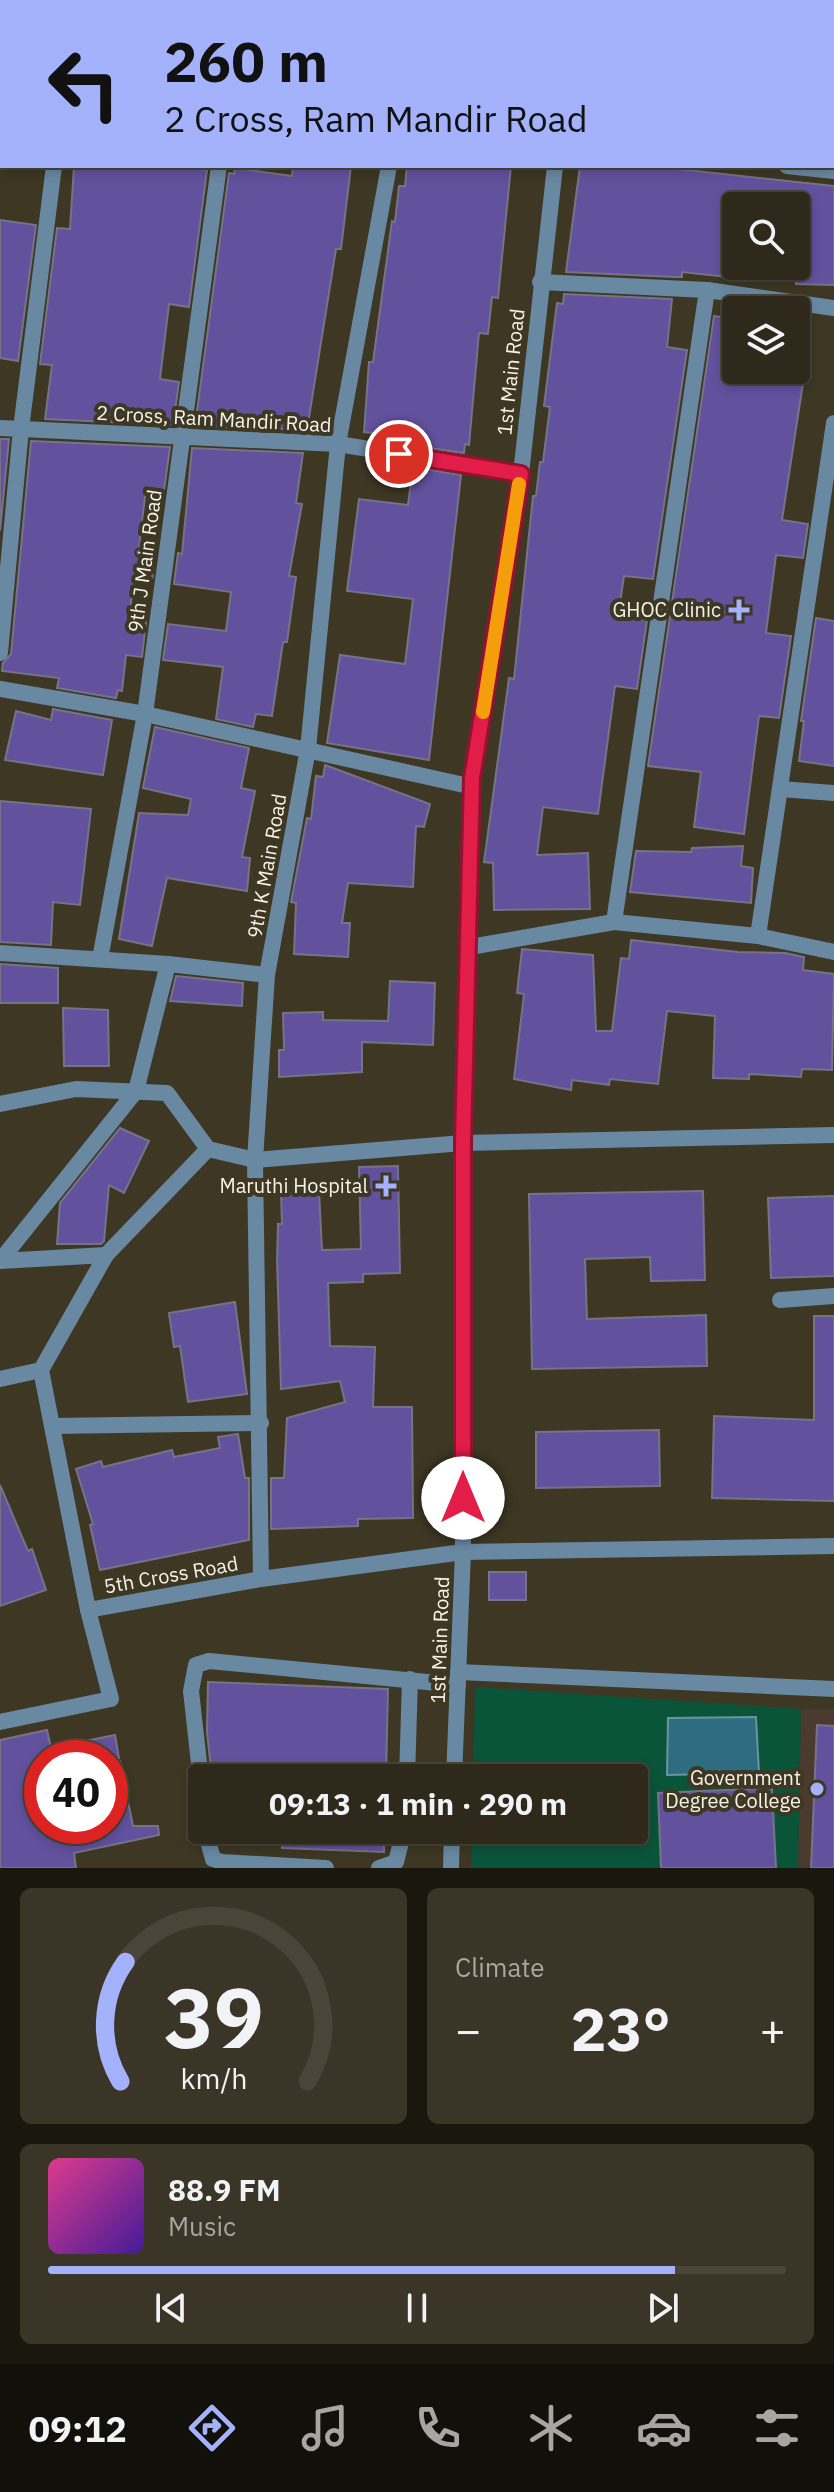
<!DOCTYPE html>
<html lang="en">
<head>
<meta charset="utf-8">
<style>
  :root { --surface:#2e291a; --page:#3a3527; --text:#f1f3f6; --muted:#a7a6a2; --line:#494539; --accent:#a4b2fc }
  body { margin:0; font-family:"IBM Plex Sans",sans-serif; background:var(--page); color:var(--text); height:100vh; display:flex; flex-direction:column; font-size:30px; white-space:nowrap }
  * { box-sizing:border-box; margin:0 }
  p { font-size:26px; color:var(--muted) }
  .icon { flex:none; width:44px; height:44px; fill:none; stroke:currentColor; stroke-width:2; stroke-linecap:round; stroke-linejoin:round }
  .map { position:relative; height:1868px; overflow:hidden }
  .details { display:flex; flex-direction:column; gap:20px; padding:20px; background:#19170e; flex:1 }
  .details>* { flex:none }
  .banner { position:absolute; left:0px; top:0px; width:834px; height:168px; box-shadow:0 4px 12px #0003,0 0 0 2px var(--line); background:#a4b2fc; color:#111; overflow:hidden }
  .fabs { position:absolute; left:722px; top:192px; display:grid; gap:16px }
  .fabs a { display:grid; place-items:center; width:88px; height:88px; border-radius:8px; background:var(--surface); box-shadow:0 4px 12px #0003,0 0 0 2px var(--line); font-size:40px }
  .speed { position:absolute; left:24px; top:1740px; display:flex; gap:16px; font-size:40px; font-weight:700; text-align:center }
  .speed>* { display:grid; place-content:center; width:104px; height:104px; border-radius:50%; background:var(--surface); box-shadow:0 4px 12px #0003,0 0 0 2px var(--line); line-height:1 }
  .speed .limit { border:12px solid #d22; background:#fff; color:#111 }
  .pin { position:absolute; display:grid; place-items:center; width:68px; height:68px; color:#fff; margin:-34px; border:4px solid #fff; border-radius:50%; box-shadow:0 2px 8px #0007 }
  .me { position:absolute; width:88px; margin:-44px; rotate:0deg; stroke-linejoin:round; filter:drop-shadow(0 0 6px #0008) }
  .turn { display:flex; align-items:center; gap:28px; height:168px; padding:0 32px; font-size:36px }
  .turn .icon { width:104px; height:104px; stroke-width:2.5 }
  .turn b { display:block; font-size:56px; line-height:68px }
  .big { font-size:60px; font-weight:700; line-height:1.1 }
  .details .tile { flex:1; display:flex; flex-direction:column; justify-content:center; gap:12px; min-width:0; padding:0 28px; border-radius:12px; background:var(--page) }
  .details .dial { align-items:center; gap:0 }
  .dial svg { height:208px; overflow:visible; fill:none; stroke:var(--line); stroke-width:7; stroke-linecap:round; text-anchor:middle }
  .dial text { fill:var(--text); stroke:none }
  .song { display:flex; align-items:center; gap:24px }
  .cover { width:96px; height:96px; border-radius:12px; background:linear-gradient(135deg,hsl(330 70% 55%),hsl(260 70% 35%)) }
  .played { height:8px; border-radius:4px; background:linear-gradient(90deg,var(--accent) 85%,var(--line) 85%) }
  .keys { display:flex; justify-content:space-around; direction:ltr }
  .heat { display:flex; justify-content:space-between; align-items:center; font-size:44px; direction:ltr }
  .details .tiles { flex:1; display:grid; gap:20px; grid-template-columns:1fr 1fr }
  .tile:last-child { grid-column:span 2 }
  .trip { position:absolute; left:188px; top:1764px; width:460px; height:80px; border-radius:8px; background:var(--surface); box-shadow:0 4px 12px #0003,0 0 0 2px var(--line); font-weight:700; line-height:80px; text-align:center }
  .tab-bar { display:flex; height:128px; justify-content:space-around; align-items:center; background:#12100a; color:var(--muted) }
  .tab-bar .icon { width:56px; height:56px }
  .tab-bar .selected { color:var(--accent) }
  .tab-bar b { font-size:36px; color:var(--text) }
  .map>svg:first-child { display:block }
  .education { fill:#4a3b2e }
  .green { fill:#0a5439 }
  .water { fill:#2e6c81; stroke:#6a94a0; stroke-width:2 }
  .building { fill:#62519d; stroke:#767388; stroke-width:2 }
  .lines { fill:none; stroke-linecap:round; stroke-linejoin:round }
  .minor { stroke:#6988a2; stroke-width:16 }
  .tertiary { stroke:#6988a2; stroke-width:16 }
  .route-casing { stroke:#92132f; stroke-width:20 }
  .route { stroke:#e11d48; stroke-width:14 }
  .slow { stroke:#f59e0b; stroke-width:14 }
  .poi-dot { fill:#a4b2fc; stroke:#3d3723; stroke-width:3 }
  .labels { text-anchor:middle; stroke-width:8; stroke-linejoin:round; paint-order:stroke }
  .street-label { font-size:20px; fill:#f7f3e7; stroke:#3d3723 }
  .poi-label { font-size:20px; fill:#f7f3e7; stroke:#3d3723; text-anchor:end }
</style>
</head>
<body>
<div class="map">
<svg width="834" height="1868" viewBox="0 0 834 1868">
  <rect width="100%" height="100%" fill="#3d3723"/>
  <!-- education -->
  <polygon class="education" points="801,1709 834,1709 834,1868 798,1868"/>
  <!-- green -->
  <polygon class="green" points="475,1687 801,1709 798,1868 471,1868 472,1830 634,1830 634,1778 473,1778"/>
  <!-- water -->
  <polygon class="water" points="756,1717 759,1773 667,1775 668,1718"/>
  <!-- building -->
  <g class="building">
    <polygon points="74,166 176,166 207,170 189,307 169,304 160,379 179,382 173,425 45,419 52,365 40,364 57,228 70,229"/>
    <polygon points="293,166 351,166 341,249 336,249 307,430 195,426 229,173 234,174 235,168 292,176"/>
    <polygon points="407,166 511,166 498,298 492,297 488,334 479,333 469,445 465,444 464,453 415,446 414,437 364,432 369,362 373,362 392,221 395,222 399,186 405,186"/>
    <polygon points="580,166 650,166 834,186 834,285 796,284 796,206 736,206 736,278 682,272 682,277 675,277 566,272"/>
    <polygon points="0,220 36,225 18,361 0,358"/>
    <polygon points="564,294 672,299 667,347 687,350 653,579 624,576 618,616 647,620 637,689 615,686 598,814 543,807 537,855 588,853 590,909 494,910 493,863 484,862 509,678 514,679 533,496 536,496 540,462 543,462 550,407 544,406 557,303 563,304"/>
    <polygon points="714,316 736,319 736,370 805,370 782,520 808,524 803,558 776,555 766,633 791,636 779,718 759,716 744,834 694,827 701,772 648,766"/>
    <polygon points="0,439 9,439 0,531"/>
    <polygon points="31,441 170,447 164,490 146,488 139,548 156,551 152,581 134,579 129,619 146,622 142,657 126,655 122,691 118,690 116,698 57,688 59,678 2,671 3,663 11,654"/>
    <polygon points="192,448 303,453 296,503 302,504 289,576 296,577 287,642 283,642 272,716 256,714 253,727 216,719 223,667 163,660 168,624 226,631 231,592 174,584 178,553 182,554"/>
    <polygon points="413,467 461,475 429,760 327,743 340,655 405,664 413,599 347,591 359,499 408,505"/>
    <polygon points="816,618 834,621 834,766 799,761 804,721 801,721"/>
    <polygon points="53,709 112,720 103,775 5,760 16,711 51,720"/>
    <polygon points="155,727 249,748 241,788 255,791 242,857 250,858 247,891 167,878 152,946 119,939 139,813 188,815 191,799 143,788"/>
    <polygon points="325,765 430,804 424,827 416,826 413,887 348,883 342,923 350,923 348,957 294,954 296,903 291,902 307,818 311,819 316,776 323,777"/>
    <polygon points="0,801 91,809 80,905 53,902 51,945 0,942"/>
    <polygon points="743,846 741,866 753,868 751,903 630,892 636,851 691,852 692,848"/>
    <polygon points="631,940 738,952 785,953 804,957 803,970 834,974 832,1070 802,1069 801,1077 749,1074 749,1079 713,1078 715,1016 667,1011 658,1084 610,1079 609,1085 572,1080 571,1090 514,1079 524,994 517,993 522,949 593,955 596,1031 612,1031 621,958 629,959"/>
    <polygon points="0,964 58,968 58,1003 0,1003"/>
    <polygon points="176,976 243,983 242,1006 170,1001"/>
    <polygon points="390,981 435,983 433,1045 362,1042 362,1072 279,1077 279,1050 284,1050 283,1013 323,1012 323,1020 388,1021"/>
    <polygon points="63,1008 108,1010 109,1066 64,1066"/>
    <polygon points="120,1128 149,1141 124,1193 109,1185 104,1241 101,1244 57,1244 60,1203"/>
    <polygon points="398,1166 400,1273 363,1274 363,1282 328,1283 330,1346 375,1347 373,1407 412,1407 413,1518 358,1519 358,1526 271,1529 271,1478 284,1478 287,1418 345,1402 340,1381 281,1389 277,1260 278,1224 282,1224 281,1193 319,1191 322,1250 361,1249 359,1167"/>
    <polygon points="703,1191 705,1280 651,1281 650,1257 585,1259 587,1319 706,1315 707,1366 532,1369 529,1194"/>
    <polygon points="834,1196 834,1276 771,1278 768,1198"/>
    <polygon points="235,1302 247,1394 188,1402 180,1346 174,1347 169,1313"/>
    <polygon points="814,1316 834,1316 834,1501 712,1498 714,1416 814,1420"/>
    <polygon points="659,1430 660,1486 536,1488 536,1432"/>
    <polygon points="238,1434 245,1478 249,1478 249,1540 100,1570 90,1525 93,1524 76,1469 101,1461 103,1467 172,1450 174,1457 220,1448 218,1437"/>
    <polygon points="0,1485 28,1551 32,1549 46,1590 0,1606"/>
    <rect x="489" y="1572" width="37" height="28"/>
    <polygon points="208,1682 388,1689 386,1778 212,1778 207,1732"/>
    <polygon points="817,1725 834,1726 834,1868 811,1868"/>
    <polygon points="47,1730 51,1748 115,1735 119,1758 42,1758 42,1826 110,1826 110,1762 120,1761 133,1826 158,1826 159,1835 74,1853 76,1868 0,1868 0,1740"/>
    <polygon points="772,1788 776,1868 661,1868 658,1793"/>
    <polygon points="283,1830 384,1830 384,1852 282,1848"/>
  </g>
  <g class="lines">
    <!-- minor -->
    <g class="minor">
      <polyline points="77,2 77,0"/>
      <polyline points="240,2 240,0"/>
      <polyline points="413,2 413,0"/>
      <polyline points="741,2 741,0"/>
      <polyline points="0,103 2,103"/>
      <polyline points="787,166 834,171"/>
      <polyline points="540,282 707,290 834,308"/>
      <polyline points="0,428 338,444 521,474"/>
      <polyline points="0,653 21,429 54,166"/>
      <polyline points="0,689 145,714 473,787"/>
      <polyline points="780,789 834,793"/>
      <polyline points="614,922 707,290"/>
      <polyline points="758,936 834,423"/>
      <polyline points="470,947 614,922 758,936 834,952"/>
      <polyline points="0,953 168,964 267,975"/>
      <polyline points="100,959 145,714 219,166"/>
      <polyline points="0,1104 76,1089 167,1093 208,1149"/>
      <polyline points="0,1261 136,1091 168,964"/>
      <polyline points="0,1261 106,1255"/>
      <polyline points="780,1300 834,1296"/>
      <polyline points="0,1379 41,1370"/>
      <polyline points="52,1426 261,1423"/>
      <polyline points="463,1552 834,1546"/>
      <polyline points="261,1579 255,1160 267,975 308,749 338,444 389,166"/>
      <polyline points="88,1610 41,1370 106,1255 208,1149 255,1160 463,1143"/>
      <polyline points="458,1672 834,1689"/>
      <polyline points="407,1778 410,1679"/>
      <polyline points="202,1790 191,1691 196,1665 209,1661 458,1685"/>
      <polyline points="205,1830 213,1859 222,1862 326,1868"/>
      <polyline points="379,1868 396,1862 404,1830"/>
    </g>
    <!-- tertiary -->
    <g class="tertiary">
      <polyline points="576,2 576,0"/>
      <polyline points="463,1143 834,1135"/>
      <polyline points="0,1722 111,1699 88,1610 261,1579 463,1552"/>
      <polyline points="454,1778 463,1552 463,1143 472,778 521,474 555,166"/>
      <polyline points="451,1868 452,1830"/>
    </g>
  </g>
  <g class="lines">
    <!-- route casing -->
    <g class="route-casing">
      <polyline id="route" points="399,454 521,474 472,778 463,1143 463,1498"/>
    </g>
    <!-- route -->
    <use href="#route" class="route"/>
    <!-- slow -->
    <polyline class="slow" points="483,712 519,484"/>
  </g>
  <!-- markers -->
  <g class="poi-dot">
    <path d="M735 598h8v8h8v8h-8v8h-8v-8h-8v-8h8z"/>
    <path d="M382 1174h8v8h8v8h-8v8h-8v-8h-8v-8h8z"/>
    <circle cx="817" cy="1789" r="8"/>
  </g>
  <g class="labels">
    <!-- street labels -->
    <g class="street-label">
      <text transform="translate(511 372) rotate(-84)" y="7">1st Main Road</text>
      <text transform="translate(214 419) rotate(3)" y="7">2 Cross, Ram Mandir Road</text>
      <text transform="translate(145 561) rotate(-82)" y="7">9th J Main Road</text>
      <text transform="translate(267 866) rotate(-80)" y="7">9th K Main Road</text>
      <text transform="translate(171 1575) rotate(-10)" y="7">5th Cross Road</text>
      <text transform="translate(440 1640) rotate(-88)" y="7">1st Main Road</text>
    </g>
    <!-- poi labels -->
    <g class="poi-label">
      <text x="721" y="617">GHOC Clinic</text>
      <text x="368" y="1193">Maruthi Hospital</text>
      <text x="801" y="1785">Government<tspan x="801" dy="23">Degree College</tspan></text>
    </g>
  </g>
</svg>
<div class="fabs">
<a><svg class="icon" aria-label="search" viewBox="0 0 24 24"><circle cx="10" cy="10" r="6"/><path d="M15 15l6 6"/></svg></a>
<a><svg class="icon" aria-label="layers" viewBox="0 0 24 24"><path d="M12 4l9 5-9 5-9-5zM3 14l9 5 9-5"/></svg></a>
</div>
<div class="speed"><div class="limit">40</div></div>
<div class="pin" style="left:399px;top:454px;background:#d93025"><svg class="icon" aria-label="arrive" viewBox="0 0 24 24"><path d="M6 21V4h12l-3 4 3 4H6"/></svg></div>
<svg class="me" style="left:463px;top:1498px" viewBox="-20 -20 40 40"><circle r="19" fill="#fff"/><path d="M0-13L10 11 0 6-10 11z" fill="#e11d48"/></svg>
<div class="trip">09:13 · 1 min · 290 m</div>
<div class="banner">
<div class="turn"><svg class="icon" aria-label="left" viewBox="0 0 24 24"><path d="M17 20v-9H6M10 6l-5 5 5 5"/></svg><div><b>260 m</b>2 Cross, Ram Mandir Road</div></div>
</div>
</div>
<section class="details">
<div class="tiles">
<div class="tile dial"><svg viewBox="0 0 100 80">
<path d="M14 69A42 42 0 1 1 86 69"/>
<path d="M14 69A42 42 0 0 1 16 23" stroke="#a4b2fc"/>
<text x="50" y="56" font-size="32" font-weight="700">39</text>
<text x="50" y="72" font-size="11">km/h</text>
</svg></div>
<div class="tile"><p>Climate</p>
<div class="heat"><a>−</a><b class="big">23°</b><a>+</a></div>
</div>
<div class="tile">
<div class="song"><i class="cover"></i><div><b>88.9 FM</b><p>Music</p></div></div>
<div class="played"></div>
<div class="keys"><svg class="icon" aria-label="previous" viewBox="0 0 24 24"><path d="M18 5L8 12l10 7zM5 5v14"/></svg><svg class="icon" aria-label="pause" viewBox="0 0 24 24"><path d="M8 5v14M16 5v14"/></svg><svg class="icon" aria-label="next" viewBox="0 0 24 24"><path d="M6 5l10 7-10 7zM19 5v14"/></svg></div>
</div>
</div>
</section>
<nav class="tab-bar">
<b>09:12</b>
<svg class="icon selected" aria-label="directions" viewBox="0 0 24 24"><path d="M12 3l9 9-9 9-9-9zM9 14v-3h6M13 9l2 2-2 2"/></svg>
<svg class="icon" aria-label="music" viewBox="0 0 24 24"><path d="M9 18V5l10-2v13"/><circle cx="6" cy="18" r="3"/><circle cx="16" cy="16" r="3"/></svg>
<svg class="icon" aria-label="phone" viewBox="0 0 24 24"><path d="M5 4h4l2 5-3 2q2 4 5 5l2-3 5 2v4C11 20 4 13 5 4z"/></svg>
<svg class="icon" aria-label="climate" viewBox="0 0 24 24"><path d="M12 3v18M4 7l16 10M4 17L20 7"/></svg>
<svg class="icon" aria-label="car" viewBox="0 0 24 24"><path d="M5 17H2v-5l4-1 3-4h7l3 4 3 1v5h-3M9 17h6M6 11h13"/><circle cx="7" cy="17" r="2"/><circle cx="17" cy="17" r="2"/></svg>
<svg class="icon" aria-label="filters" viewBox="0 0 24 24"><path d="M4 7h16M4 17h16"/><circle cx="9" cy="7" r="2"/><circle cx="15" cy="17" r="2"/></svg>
</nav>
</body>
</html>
